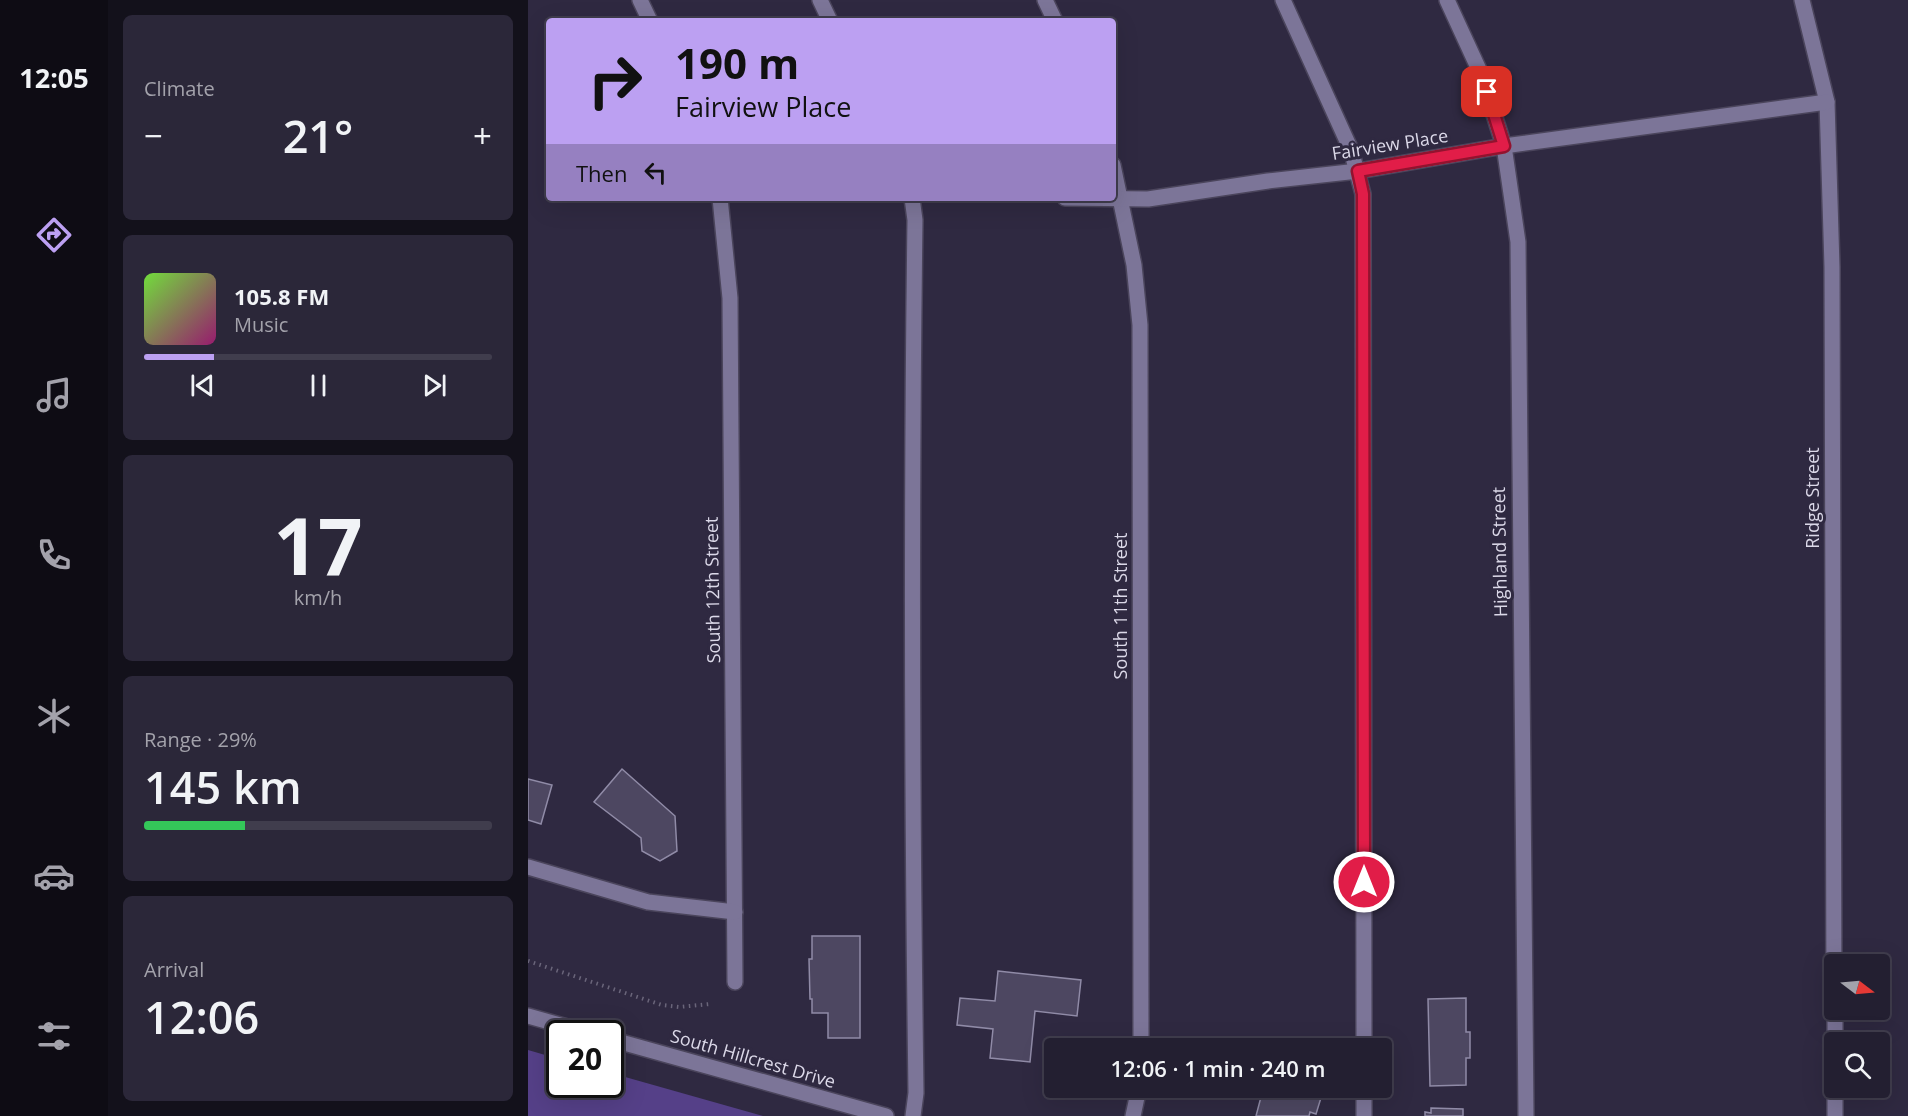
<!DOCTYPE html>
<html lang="en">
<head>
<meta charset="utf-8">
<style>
  :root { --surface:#231f31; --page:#2b2739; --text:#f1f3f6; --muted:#a3a2ab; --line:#403d4d; --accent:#bca0f2 }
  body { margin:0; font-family:"Open Sans",sans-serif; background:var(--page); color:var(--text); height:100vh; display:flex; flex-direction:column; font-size:22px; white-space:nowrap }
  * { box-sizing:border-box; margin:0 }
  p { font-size:20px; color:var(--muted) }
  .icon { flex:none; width:33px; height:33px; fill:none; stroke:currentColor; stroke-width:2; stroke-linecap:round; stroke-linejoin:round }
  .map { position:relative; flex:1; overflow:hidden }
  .drawer { display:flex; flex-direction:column; gap:15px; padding:15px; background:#13111b; width:420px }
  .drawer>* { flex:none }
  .hud { position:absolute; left:18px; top:18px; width:570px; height:183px; border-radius:6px; box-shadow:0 6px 24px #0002,0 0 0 2px var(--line); background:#bca0f2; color:#111; overflow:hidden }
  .needle { width:39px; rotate:106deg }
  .controls { position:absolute; left:1296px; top:954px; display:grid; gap:12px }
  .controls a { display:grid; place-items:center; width:66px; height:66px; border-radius:6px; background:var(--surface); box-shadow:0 6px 24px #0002,0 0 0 2px var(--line); font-size:30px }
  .speed { position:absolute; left:18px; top:1020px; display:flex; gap:12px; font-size:30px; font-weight:700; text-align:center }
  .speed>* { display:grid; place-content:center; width:78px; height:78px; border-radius:50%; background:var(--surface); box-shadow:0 6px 24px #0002,0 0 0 2px var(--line); line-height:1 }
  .speed .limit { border:3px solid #111; border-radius:9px; background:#fff; color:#111 }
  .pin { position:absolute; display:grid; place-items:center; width:51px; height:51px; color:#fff; margin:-26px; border-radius:12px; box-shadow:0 3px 9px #0006 }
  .me { position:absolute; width:66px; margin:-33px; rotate:0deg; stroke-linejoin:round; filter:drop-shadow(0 0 4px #0008) }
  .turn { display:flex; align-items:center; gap:21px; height:126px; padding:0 30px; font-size:27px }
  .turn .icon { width:78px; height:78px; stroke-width:2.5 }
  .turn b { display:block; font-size:42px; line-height:51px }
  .then { display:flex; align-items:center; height:57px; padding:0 30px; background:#0003; gap:12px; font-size:22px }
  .big { font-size:45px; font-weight:600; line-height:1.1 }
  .drawer .tile { flex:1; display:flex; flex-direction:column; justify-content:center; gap:9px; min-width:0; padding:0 21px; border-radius:9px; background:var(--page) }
  .drawer .dial { align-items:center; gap:0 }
  .dial b { font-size:78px; line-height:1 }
  .song { display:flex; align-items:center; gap:18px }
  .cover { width:72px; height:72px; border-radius:9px; background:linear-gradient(135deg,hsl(100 70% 55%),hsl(320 70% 35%)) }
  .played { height:6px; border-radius:3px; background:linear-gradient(90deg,var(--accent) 20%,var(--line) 20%) }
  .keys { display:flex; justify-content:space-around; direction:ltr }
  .heat { display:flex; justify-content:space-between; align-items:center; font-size:33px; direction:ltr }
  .charge { height:9px; border-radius:4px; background:linear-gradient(90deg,#34c759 29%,var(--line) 0) }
  .trip { position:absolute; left:516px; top:1038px; width:348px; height:60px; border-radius:6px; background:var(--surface); box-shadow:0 6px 24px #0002,0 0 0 2px var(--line); font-weight:600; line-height:60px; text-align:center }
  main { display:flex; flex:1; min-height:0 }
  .tabs { display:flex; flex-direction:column; width:108px; justify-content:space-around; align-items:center; background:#0e0c14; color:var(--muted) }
  .tabs .icon { width:42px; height:42px }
  .tabs .current { color:var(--accent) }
  .tabs b { font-size:27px; color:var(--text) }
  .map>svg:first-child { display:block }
  .green { fill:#554088 }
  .building { fill:#4d4761; stroke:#908ba7; stroke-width:1.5 }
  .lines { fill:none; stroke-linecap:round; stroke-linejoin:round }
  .minor-casing { stroke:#4b455c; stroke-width:18 }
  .path { stroke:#6a657a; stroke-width:4; stroke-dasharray:1.5 4.5; stroke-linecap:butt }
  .minor { stroke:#7c7598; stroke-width:15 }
  .route-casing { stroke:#92132f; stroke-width:15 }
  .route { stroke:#e11d48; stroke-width:10 }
  .labels { text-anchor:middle; stroke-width:6; stroke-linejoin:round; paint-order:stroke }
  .street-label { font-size:18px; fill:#dbd8e8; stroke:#2f2941 }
</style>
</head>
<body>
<main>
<nav class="tabs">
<b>12:05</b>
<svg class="icon current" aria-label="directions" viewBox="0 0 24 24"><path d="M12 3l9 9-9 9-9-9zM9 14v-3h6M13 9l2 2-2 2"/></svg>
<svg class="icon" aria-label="music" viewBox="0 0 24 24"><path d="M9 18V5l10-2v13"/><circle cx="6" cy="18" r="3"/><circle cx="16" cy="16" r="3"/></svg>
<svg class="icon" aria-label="phone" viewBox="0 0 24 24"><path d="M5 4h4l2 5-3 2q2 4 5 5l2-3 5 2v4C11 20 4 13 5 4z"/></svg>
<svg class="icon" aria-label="climate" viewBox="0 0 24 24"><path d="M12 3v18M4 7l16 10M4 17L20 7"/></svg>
<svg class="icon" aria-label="car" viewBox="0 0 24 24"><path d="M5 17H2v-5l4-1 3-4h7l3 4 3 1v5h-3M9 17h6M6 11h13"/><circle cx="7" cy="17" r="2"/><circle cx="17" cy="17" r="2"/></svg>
<svg class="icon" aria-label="filters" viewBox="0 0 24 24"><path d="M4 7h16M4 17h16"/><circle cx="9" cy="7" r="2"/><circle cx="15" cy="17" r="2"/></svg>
</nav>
<section class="drawer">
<div class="tile"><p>Climate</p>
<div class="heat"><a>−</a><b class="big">21°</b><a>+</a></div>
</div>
<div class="tile">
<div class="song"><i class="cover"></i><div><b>105.8 FM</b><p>Music</p></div></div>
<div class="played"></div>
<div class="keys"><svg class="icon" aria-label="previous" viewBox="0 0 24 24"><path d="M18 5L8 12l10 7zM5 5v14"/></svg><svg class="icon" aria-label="pause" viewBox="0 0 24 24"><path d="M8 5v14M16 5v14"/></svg><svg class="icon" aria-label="next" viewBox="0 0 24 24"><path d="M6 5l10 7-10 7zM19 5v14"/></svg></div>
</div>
<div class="tile dial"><b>17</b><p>km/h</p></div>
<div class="tile"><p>Range · 29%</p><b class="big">145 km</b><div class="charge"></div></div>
<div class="tile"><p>Arrival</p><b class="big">12:06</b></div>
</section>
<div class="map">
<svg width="1380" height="1116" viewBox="0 0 1380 1116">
  <rect width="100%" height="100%" fill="#2f2941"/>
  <!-- green -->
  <polygon class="green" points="0,1050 31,1059 32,1084 82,1084 83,1073 235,1116 0,1116"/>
  <!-- building -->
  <g class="building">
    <polygon points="94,769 147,816 149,851 132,861 114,851 113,838 66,802"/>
    <polygon points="0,779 24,785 13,824 0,820"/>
    <polygon points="284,936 332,936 332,1038 300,1038 300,1013 284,1013 284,999 282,999 281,959 284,959"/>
    <polygon points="470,971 553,980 549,1016 507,1011 502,1062 462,1058 465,1029 429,1025 432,998 467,1001"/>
    <polygon points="938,998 938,1032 942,1032 942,1058 938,1058 938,1085 902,1086 900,999"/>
    <polygon points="721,1088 796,1088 788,1114 782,1112 781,1116 728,1116 733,1097 719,1093"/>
    <polygon points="903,1108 935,1109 935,1116 897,1116 897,1112 903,1113"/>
  </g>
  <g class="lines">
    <!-- minor casing -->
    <g class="minor-casing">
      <g id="minor">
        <polyline points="112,0 122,21"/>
        <polyline points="292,0 302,21"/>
        <polyline points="517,0 527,21"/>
        <polyline points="755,0 823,150 835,194 836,1048"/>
        <polyline points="919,0 953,74 976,146 990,242 998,1116"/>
        <polyline points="1274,0 1299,102 1304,267 1306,1000"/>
        <polyline points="585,165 606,265 612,325 613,1048"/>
        <polyline points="192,198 202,298 207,982"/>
        <path d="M 384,198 L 387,220 C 383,511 384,802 388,1093 L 385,1116"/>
        <polyline points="537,198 620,199 740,181 830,171 976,146 1299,102"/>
        <polyline points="0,867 120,902 207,912"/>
        <polyline points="1307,1010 1307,1042"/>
        <polyline points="0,1016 64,1034"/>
        <polyline points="82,1039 358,1116"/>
        <polyline points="836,1088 836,1116"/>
        <polyline points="1307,1088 1307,1116"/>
        <polyline points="605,1116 611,1088"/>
      </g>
    </g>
    <!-- path -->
    <polyline class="path" points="0,961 134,1005 151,1007 182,1004"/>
    <!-- minor -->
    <use href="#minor" class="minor"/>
  </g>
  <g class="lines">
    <!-- route casing -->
    <g class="route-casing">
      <polyline id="route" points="836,882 835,194 830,171 976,146 959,92"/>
    </g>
    <!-- route -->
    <use href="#route" class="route"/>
  </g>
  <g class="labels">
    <!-- street labels -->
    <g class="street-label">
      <text transform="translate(862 145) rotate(-9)" y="6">Fairview Place</text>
      <text transform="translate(1285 498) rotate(-90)" y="6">Ridge Street</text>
      <text transform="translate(972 552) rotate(-91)" y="6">Highland Street</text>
      <text transform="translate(185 590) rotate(-91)" y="6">South 12th Street</text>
      <text transform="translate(593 606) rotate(-90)" y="6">South 11th Street</text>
      <text transform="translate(225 1059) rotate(16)" y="6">South Hillcrest Drive</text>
    </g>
  </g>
</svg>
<div class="controls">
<a><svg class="needle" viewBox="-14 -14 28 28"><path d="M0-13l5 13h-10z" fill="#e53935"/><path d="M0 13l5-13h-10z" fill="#a3a2ab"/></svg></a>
<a><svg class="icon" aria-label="search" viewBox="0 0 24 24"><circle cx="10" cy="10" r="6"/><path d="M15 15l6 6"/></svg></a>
</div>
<div class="speed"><div class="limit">20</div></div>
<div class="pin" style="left:959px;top:92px;background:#d93025"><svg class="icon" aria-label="arrive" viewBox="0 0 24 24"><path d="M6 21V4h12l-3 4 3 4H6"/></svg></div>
<svg class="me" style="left:836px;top:882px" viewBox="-20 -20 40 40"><circle r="17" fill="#e11d48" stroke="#fff" stroke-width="3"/><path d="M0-11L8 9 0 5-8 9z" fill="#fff"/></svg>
<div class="trip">12:06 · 1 min · 240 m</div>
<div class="hud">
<div class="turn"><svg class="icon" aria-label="right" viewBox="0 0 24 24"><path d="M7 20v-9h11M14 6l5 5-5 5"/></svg><div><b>190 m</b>Fairview Place</div></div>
<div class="then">Then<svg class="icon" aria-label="left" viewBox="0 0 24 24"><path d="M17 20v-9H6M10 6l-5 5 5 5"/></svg></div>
</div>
</div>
</main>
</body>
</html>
